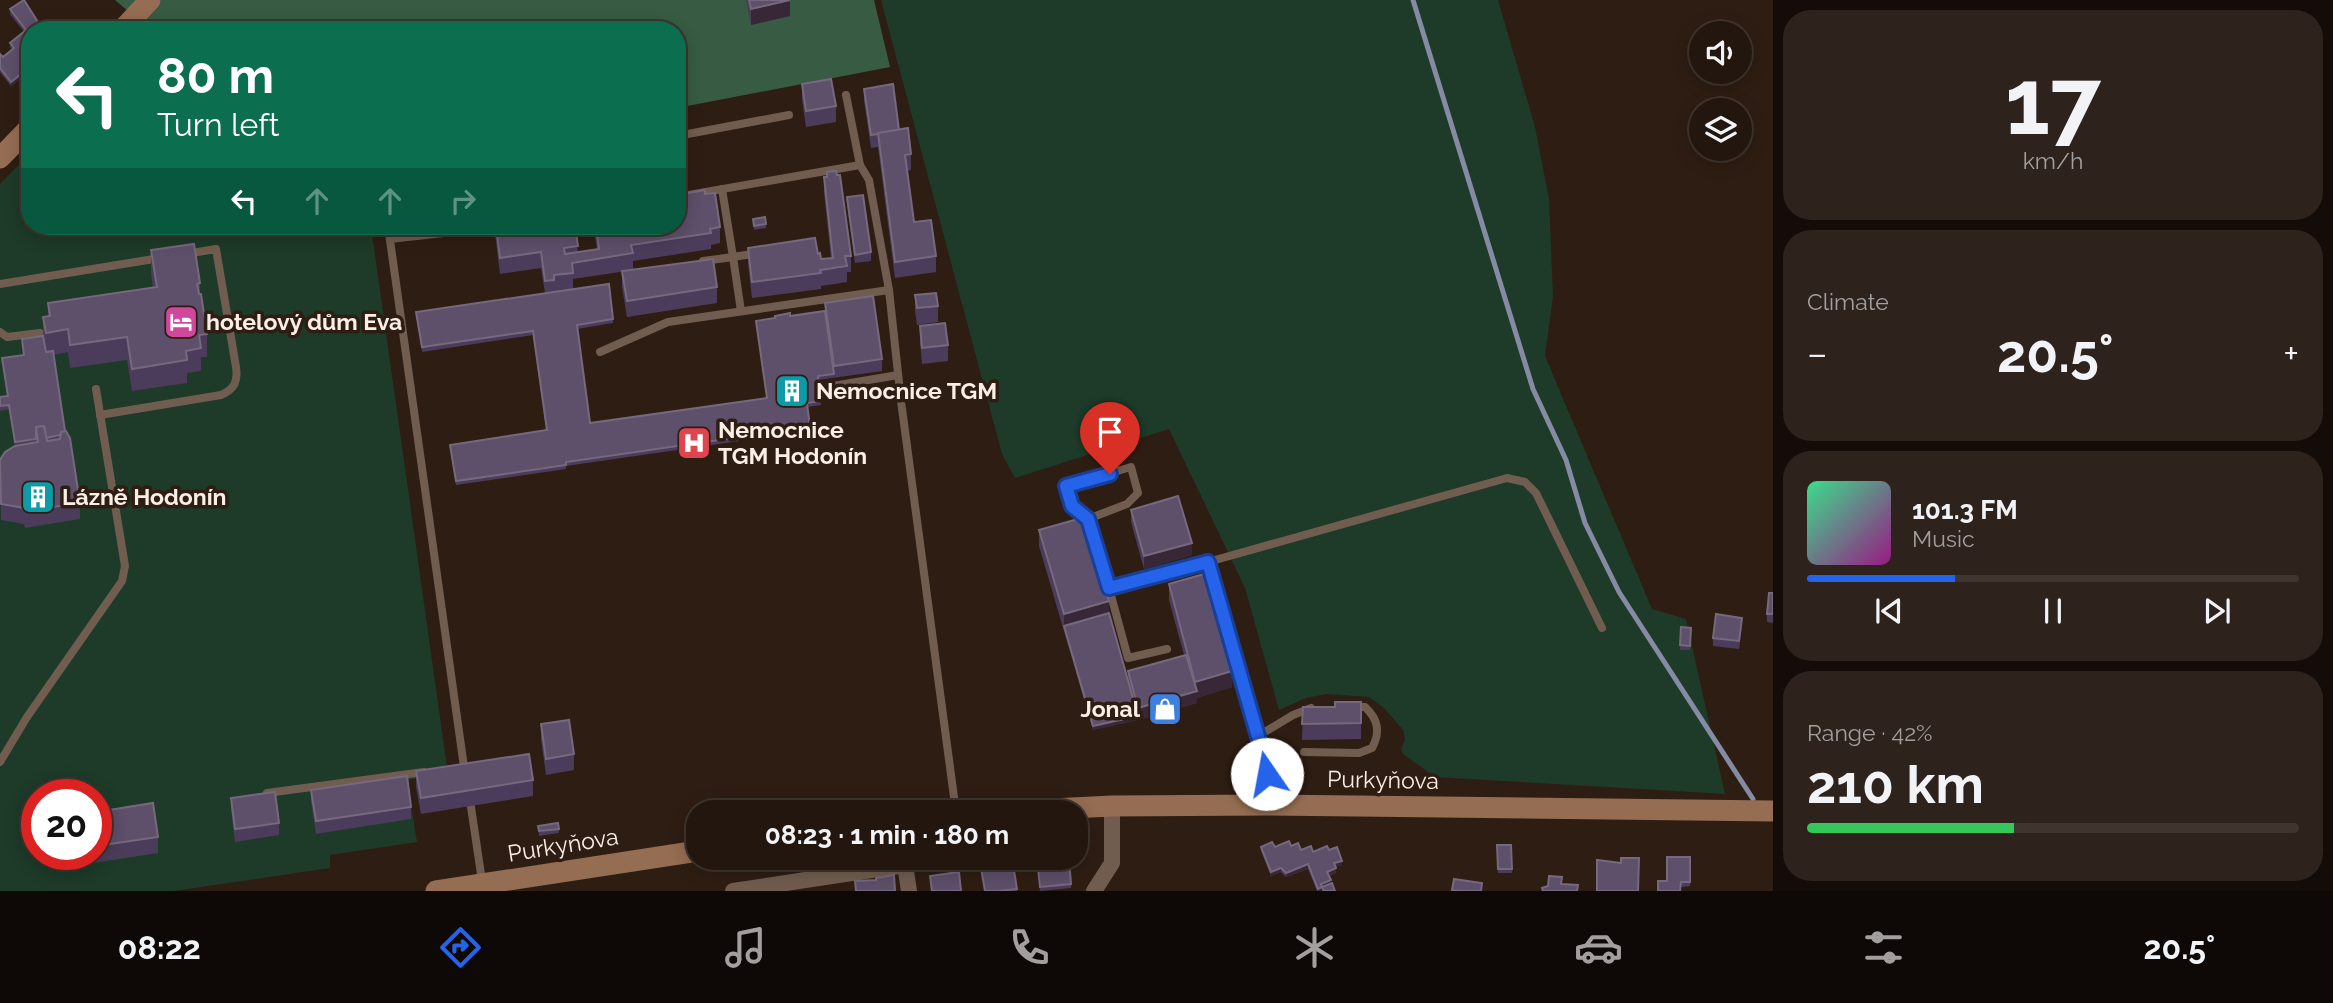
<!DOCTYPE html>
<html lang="en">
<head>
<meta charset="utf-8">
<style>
  :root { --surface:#22160e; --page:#2e231c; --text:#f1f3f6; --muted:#a29f9e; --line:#3f352e; --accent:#2563eb }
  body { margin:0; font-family:Raleway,sans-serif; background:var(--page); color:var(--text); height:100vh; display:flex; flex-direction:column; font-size:26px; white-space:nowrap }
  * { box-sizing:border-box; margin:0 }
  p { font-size:23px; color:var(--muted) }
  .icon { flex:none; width:38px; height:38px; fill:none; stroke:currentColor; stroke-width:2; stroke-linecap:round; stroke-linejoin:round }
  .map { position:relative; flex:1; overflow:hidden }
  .panel { display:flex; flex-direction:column; gap:10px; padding:10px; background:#130c08; width:560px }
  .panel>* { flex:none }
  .hud { position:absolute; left:21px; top:21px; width:665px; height:214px; border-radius:28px; box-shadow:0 4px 18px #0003,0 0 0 2px var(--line); background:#0b6e4f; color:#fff; overflow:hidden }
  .tools { position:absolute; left:1689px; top:21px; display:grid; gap:14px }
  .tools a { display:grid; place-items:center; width:63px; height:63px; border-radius:50%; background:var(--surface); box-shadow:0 4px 18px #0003,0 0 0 2px var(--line); font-size:35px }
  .speed { position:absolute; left:21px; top:779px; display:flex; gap:14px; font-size:35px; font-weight:700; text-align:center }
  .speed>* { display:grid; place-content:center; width:91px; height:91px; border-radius:50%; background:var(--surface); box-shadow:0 4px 18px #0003,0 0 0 2px var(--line); line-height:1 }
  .speed .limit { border:10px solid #d22; background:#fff; color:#111 }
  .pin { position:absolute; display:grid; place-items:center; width:60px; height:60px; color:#fff; margin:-72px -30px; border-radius:50% 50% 50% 0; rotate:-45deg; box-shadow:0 0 7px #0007 }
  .pin .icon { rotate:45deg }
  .me { position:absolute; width:77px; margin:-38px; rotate:348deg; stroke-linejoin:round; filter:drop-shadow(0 0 5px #0008) }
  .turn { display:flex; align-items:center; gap:24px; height:147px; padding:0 21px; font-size:32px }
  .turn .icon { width:91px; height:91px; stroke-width:2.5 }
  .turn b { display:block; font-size:49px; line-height:60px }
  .lanes { display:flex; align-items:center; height:66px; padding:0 21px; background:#0003; justify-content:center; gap:35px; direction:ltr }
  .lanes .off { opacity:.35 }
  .big { font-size:52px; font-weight:700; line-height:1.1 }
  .panel .widget { flex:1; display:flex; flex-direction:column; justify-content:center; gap:10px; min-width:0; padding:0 24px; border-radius:28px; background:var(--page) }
  .panel .dial { align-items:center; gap:0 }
  .dial b { font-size:91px; line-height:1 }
  .song { display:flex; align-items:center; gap:21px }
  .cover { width:84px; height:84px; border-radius:10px; background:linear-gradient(135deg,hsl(150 70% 55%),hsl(310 70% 35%)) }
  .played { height:7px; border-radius:4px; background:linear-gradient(90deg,var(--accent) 30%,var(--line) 30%) }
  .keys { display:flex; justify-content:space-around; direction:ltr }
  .heat { display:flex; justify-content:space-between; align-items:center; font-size:38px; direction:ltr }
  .charge { height:10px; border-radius:5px; background:linear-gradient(90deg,#34c759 42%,var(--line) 0) }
  .trip { position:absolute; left:686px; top:800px; width:402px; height:70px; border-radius:28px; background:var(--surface); box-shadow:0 4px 18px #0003,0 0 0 2px var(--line); font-weight:700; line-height:70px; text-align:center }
  .menu { display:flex; height:112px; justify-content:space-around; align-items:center; background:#0e0906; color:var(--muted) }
  .menu .icon { width:49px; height:49px }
  .menu .active { color:var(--accent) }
  .menu b { font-size:32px; color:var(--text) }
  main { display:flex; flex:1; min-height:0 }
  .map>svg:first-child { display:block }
  .green { fill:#1e3a28; fill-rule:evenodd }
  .forest { fill:#375c43 }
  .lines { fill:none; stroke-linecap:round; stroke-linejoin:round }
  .stream { stroke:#848ba2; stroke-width:5 }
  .lane { stroke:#715d50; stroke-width:8 }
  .street { stroke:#715d50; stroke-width:16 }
  .secondary { stroke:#946d52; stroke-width:21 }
  .wall { fill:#4b3c5b }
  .shaded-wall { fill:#382837 }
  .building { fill:#5e4f6a; stroke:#76687d; stroke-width:2 }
  .route-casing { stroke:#184099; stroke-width:18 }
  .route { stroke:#2563eb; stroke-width:12 }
  .labels { text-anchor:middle; stroke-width:7; stroke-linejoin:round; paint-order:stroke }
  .poi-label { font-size:23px; font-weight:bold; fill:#faeee7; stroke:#2e1d12; text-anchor:start }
  .street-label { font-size:23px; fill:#faeee7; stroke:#2e1d12 }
</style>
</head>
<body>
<main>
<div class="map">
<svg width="1773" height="891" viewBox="0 0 1773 891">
  <rect width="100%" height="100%" fill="#2e1d12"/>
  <!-- green -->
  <g class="green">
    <polygon points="881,0 1498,0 1535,127 1549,199 1553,296 1545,356 1652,609 1686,619 1725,794 1435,777 1403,754 1401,750 1405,739 1403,730 1384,708 1369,697 1327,694 1306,698 1279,710 1245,588 1169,429 1015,478 1002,454"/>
    <path d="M 30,153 L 30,226 L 371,226 L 448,774 L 407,780 L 417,842 L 330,855 L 330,868 L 174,891 L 0,891 L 0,184 ZM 37,794 L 96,794 L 96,854 L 37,854 Z"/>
  </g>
  <!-- forest -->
  <polygon class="forest" points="115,0 874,0 890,67 677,108 677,30 150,30"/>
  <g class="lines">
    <!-- stream -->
    <polyline class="stream" points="1413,0 1533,389 1566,460 1585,523 1619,592 1753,799"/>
    <!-- lane -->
    <g class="lane">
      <polyline points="677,136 789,115"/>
      <polyline points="860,165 869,180 889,290"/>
      <polyline points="677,197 860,165 846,95"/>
      <polyline points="388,226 465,774"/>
      <polyline points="390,239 452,232 458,226"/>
      <polyline points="703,261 733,257 722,189"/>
      <polyline points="0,284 160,258"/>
      <polyline points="741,311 733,257 759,253"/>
      <polyline points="0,332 7,337 40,333"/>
      <polyline points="600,352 668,322 889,290 901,401 956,812"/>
      <polyline points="827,387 898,375"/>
      <path d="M 100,415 L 221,395 C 235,389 238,381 236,367 L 216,249 L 186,254"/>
      <polyline points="1088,519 1072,506 1066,486 1131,467 1138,493 1127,504 1088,519 1109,588"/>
      <polyline points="1208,562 1507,478 1525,482 1536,493 1602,628"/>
      <polyline points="1167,649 1128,658 1109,588 1208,562 1263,754 1267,802"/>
      <polyline points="1258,736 1293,715 1311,708"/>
      <path d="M 1304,752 L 1359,753 L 1372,748 C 1381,732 1378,719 1365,707 L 1352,707"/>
      <polyline points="0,762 27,717 122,581 125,566 96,389"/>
      <polyline points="267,793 424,772"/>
      <polyline points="471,807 482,881"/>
    </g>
    <!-- street -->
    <g class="street">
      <polyline points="733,891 905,865 909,891"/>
      <polyline points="1094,891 1112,863 1112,806"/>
    </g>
    <!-- secondary -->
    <g class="secondary">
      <polyline points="122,30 150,0"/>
      <polyline points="0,158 30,127"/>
      <polyline points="993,812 1112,806 1268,805 1773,811"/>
      <polyline points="436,891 698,851"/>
    </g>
  </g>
  <!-- wall -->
  <g class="wall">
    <polygon points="746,0 790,0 790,16 751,25"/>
    <polygon points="10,9 30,30 30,72 11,86 0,72 0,54 3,57 12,50 10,47 10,43 24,32 10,14"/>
    <polygon points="802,84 836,106 836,122 806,127 802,100"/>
    <polygon points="864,89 899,130 911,154 911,170 907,171 914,222 936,256 936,272 895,278 878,147 871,148 864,101"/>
    <polygon points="824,177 851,256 851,272 847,272 847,282 821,286 821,289 752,298 748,264 748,248 818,254 821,259 831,258 824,193"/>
    <polygon points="705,194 720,227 720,243 711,245 711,249 633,261 633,270 573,279 573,289 613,319 613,323 577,329 590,423 767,398 756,321 825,311 825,303 882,359 882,371 818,380 821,405 807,407 810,431 566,466 566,469 456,485 450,445 546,430 533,335 422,352 416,312 545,293 541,268 500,274 494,226 575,226 578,252 597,249 593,226 677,226"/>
    <polygon points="847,197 871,252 871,261 855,263 847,205"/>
    <polygon points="753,219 766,224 766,228 754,230"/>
    <polygon points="151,250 200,283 200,294 207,334 207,357 201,357 201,371 187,373 187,383 132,391 127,360 70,368 68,352 54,355 65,431 80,503 80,519 25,528 24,524 1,520 0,460 15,446 9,409 0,411 0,397 7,396 2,358 23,355 22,339 43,336 43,317 48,316 48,303 153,288 151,273"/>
    <polygon points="622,271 717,287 717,303 627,317 622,287"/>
    <polygon points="915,295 938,306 938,322 917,325 915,311"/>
    <polygon points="920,326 948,345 948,361 922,364 920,342"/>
    <polygon points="1131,510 1192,555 1144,569 1131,522"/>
    <polygon points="1039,530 1109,613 1128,679 1128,671 1184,655 1169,600 1169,584 1232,687 1197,698 1197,703 1138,720 1093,730 1039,546"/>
    <polygon points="1773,593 1773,623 1767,622 1767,614"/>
    <polygon points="1742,626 1739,649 1713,646 1713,638"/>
    <polygon points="1681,627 1691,628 1690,650 1680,650"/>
    <polygon points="1361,702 1361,739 1302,740 1303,707 1335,707"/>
    <polygon points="541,724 574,754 574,770 546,775 541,740"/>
    <polygon points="416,771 533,780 533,796 421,814 416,787"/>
    <polygon points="311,790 411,807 411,819 316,834 311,802"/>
    <polygon points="231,798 279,823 279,835 235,842 231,810"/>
    <polygon points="96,812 158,837 158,853 80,865 79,854 96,854"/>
    <polygon points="558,823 559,833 539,836 538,826"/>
    <polygon points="1497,845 1511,845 1512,873 1498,873"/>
    <polygon points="1291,846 1301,850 1313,852 1329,850 1342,865 1335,867 1336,873 1329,876 1331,884 1335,891 1317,891 1308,869 1286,877 1281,872 1271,876 1261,851 1261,847"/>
    <polygon points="1690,857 1690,886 1681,887 1667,881"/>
    <polygon points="716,858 727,858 727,865 717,867"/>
    <polygon points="1037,862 1071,884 1071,888 1040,891"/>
    <polygon points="981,868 1017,889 1017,891 985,891"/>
  </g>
  <!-- shaded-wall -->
  <g class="shaded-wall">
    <polygon points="790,0 790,16 751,25 751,9"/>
    <polygon points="30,67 30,72 11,86 11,82"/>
    <polygon points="1192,543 1192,555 1144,569 1144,556"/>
    <polygon points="1109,601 1109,617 1064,626 1064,614"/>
    <polygon points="1232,671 1232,687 1197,698 1197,703 1138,720 1138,708 1195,692 1195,682"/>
    <polygon points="1138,716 1138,720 1093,730 1093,726"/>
    <polygon points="1342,861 1342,865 1334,868 1334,863"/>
    <polygon points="1308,864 1308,869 1286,877 1286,873"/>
    <polygon points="1281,868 1281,872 1271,876 1271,872"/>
    <polygon points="1336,868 1336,873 1327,876 1327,872"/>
    <polygon points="1331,880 1331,884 1322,888 1322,891 1318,891 1318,889 1321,884"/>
  </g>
  <!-- building -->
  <g class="building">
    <polygon points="24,0 43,30 30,30 30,67 11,82 0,68 0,54 3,57 14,48 10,43 26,30 10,9"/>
    <polygon points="749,0 790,0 751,9"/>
    <polygon points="831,79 836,106 806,111 802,84"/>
    <polygon points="893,84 899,130 878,133 878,134 871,135 864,89"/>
    <polygon points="908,128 911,154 905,155 914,222 931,220 936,256 895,262 878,133"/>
    <polygon points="836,171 837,175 840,175 851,256 845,256 847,266 820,270 821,273 752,282 748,248 815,238 818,254 820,253 821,259 833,258 824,177 827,177 827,172"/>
    <polygon points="705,190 705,194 715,193 720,227 710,229 711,233 631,245 633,253 572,263 573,273 554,275 554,280 545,281 541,252 500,258 496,226 575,226 578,246 564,248 565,254 599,249 596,226 677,226 677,195"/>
    <polygon points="863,195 871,252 855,255 847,197"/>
    <polygon points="765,217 766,224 754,226 753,219"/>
    <polygon points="194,244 200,283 197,284 199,294 201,294 207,334 199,335 201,348 186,351 187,360 132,369 127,337 70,345 68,329 46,333 43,317 50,316 48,303 157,287 151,250"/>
    <polygon points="713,259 717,287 627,301 622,271"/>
    <polygon points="609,284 613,319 577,325 590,423 767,398 756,321 775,318 775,316 790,313 790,316 825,311 834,374 818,376 821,401 807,403 810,427 566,462 566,465 456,481 450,445 547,430 533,331 422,347 416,312"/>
    <polygon points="936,293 938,306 917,308 915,295"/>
    <polygon points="873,296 882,359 834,366 825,303"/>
    <polygon points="945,323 948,345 922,348 920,326"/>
    <polygon points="43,336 46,352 53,351 65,431 61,432 60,435 46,438 44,426 36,427 36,439 15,442 9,405 0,406 0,397 8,396 2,358 24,355 22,339"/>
    <polygon points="44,426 47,441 60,439 61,432 66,431 70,438 80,503 25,511 24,508 1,504 0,460 5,452 15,446 38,442 36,427"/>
    <polygon points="1178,496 1192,543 1144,556 1131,510"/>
    <polygon points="1085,517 1109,601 1064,614 1039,530"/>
    <polygon points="1204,574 1232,671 1195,682 1169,584"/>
    <polygon points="1769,593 1773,593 1773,614 1767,614"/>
    <polygon points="1109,613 1138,716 1093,726 1064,626"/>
    <polygon points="1716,614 1742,618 1739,641 1713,638"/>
    <polygon points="1681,627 1691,628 1690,646 1680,645"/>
    <polygon points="1186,655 1197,691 1138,708 1128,671"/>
    <polygon points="1335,702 1361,702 1361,723 1302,724 1303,707 1335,707"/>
    <polygon points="569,720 574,754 546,759 541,724"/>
    <polygon points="529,754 533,780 421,798 416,771"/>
    <polygon points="407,776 411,807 316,821 311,790"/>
    <polygon points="275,792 279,823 235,829 231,798"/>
    <polygon points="153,803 158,837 96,846 96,812"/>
    <polygon points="558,823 559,829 539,831 538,826"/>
    <polygon points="1289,841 1291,846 1298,843 1301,850 1311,846 1313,852 1327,846 1329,850 1337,847 1342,861 1334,863 1336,868 1327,872 1331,880 1321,884 1322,887 1318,889 1308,864 1286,873 1281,868 1271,872 1261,847 1272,842 1275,847"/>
    <polygon points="1497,845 1511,845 1512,869 1498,869"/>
    <polygon points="1667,857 1690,857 1690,882 1681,882 1680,891 1658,891 1658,881 1667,881"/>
    <polygon points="716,858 727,858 727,861 717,862"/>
    <polygon points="1037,858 1069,858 1071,884 1040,887"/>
    <polygon points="1621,858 1639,858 1638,891 1597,891 1597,860 1621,863"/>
    <polygon points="1013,864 1017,889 999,891 985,891 981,868"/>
    <polygon points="959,872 961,891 932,891 930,876"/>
    <polygon points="894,875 895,891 856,891 855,881 876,880 876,878"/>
    <polygon points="1549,876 1562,877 1561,884 1578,885 1577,891 1543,891 1542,888 1548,886"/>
    <polygon points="1454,879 1482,883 1481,891 1459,891 1452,890"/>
    <polygon points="1332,883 1335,891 1324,891 1322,887"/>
  </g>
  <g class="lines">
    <!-- route casing -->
    <g class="route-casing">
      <polyline id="route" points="1110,474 1066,486 1072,506 1088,519 1109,588 1208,562 1263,754 1267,774"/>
    </g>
    <!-- route -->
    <use href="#route" class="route"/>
  </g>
  <!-- icons -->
  <defs>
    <g id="hotel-square" transform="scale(1.75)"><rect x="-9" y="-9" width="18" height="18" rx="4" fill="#d1479c" stroke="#2e1d12"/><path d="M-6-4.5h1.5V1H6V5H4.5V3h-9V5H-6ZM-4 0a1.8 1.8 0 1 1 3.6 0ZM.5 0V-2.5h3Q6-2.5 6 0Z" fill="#fff"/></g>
    <g id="building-square" transform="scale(1.75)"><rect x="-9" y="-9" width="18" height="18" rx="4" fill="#0f9aa8" stroke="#2e1d12"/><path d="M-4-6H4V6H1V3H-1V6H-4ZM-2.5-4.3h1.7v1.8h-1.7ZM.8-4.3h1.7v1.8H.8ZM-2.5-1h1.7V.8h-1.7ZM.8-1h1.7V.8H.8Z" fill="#fff"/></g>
    <g id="hospital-square" transform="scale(1.75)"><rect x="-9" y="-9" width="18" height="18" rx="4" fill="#e0444e" stroke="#2e1d12"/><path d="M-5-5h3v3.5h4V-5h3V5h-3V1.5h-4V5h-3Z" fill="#fff"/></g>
    <g id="shop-square" transform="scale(1.75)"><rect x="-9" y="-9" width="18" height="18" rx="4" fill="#3f7fe0" stroke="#2e1d12"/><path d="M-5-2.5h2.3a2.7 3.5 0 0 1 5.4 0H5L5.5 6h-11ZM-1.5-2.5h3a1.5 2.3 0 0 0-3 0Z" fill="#fff"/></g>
  </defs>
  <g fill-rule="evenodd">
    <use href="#hotel-square" x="181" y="322"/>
    <use href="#building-square" x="792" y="391"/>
    <use href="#hospital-square" x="694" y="443"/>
    <use href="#building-square" x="38" y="497"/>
    <use href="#shop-square" x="1165" y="709"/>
  </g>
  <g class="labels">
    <!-- poi labels -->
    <g class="poi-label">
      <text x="206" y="330">hotelový dům Eva</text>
      <text x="816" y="399">Nemocnice TGM</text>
      <text x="718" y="438">Nemocnice<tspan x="718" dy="26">TGM Hodonín</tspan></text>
      <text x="62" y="505">Lázně Hodonín</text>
      <text x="1140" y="717" text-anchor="end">Jonal</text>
    </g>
    <!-- street labels -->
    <g class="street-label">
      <text transform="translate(1383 780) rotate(1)" y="8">Purkyňova</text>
      <text transform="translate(563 845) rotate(-9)" y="8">Purkyňova</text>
    </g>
  </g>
</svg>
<div class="tools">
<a><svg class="icon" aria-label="sound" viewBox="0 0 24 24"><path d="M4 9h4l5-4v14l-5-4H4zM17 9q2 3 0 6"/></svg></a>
<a><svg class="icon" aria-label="layers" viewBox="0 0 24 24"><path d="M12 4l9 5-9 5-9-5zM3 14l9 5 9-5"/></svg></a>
</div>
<div class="speed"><div class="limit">20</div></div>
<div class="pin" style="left:1110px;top:474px;background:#d93025"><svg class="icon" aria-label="arrive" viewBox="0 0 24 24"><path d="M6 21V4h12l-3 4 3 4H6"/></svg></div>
<svg class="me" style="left:1267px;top:774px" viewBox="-20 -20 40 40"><circle r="19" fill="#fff"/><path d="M0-13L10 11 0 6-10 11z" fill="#2563eb"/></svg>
<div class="trip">08:23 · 1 min · 180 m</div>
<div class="hud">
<div class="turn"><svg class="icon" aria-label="left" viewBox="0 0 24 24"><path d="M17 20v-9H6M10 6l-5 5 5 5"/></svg><div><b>80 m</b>Turn left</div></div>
<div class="lanes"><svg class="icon" aria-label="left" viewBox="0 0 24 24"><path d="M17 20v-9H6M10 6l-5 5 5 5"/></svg><svg class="icon off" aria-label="ahead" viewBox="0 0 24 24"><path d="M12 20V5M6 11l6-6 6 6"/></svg><svg class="icon off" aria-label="ahead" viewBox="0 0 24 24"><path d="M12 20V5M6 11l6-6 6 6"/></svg><svg class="icon off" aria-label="right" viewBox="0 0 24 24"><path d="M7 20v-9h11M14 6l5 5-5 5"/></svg></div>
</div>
</div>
<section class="panel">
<div class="widget dial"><b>17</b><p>km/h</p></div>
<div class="widget"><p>Climate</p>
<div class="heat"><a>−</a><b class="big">20.5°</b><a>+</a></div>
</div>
<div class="widget">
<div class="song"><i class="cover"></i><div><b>101.3 FM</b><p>Music</p></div></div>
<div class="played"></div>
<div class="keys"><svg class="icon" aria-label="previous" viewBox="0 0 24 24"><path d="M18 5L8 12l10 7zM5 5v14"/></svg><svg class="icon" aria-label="pause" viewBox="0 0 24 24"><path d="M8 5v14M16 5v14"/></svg><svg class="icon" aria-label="next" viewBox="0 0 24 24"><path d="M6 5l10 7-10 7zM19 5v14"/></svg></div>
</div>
<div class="widget"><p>Range · 42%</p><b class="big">210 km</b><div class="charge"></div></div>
</section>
</main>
<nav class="menu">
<b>08:22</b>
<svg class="icon active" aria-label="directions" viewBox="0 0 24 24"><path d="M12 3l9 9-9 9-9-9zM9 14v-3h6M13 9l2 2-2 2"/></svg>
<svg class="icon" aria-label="music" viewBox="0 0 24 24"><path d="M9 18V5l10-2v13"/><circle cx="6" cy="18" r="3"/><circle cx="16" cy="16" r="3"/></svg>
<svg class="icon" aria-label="phone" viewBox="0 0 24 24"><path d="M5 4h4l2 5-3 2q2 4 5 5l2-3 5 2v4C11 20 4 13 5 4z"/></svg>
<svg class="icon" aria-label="climate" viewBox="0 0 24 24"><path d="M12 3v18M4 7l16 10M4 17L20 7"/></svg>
<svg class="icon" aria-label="car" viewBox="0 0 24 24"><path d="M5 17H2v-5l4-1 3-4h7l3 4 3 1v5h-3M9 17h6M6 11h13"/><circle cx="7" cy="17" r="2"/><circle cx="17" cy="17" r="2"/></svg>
<svg class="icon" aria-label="filters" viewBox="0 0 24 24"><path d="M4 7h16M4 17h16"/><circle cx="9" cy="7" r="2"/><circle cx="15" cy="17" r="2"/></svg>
<b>20.5°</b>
</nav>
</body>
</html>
